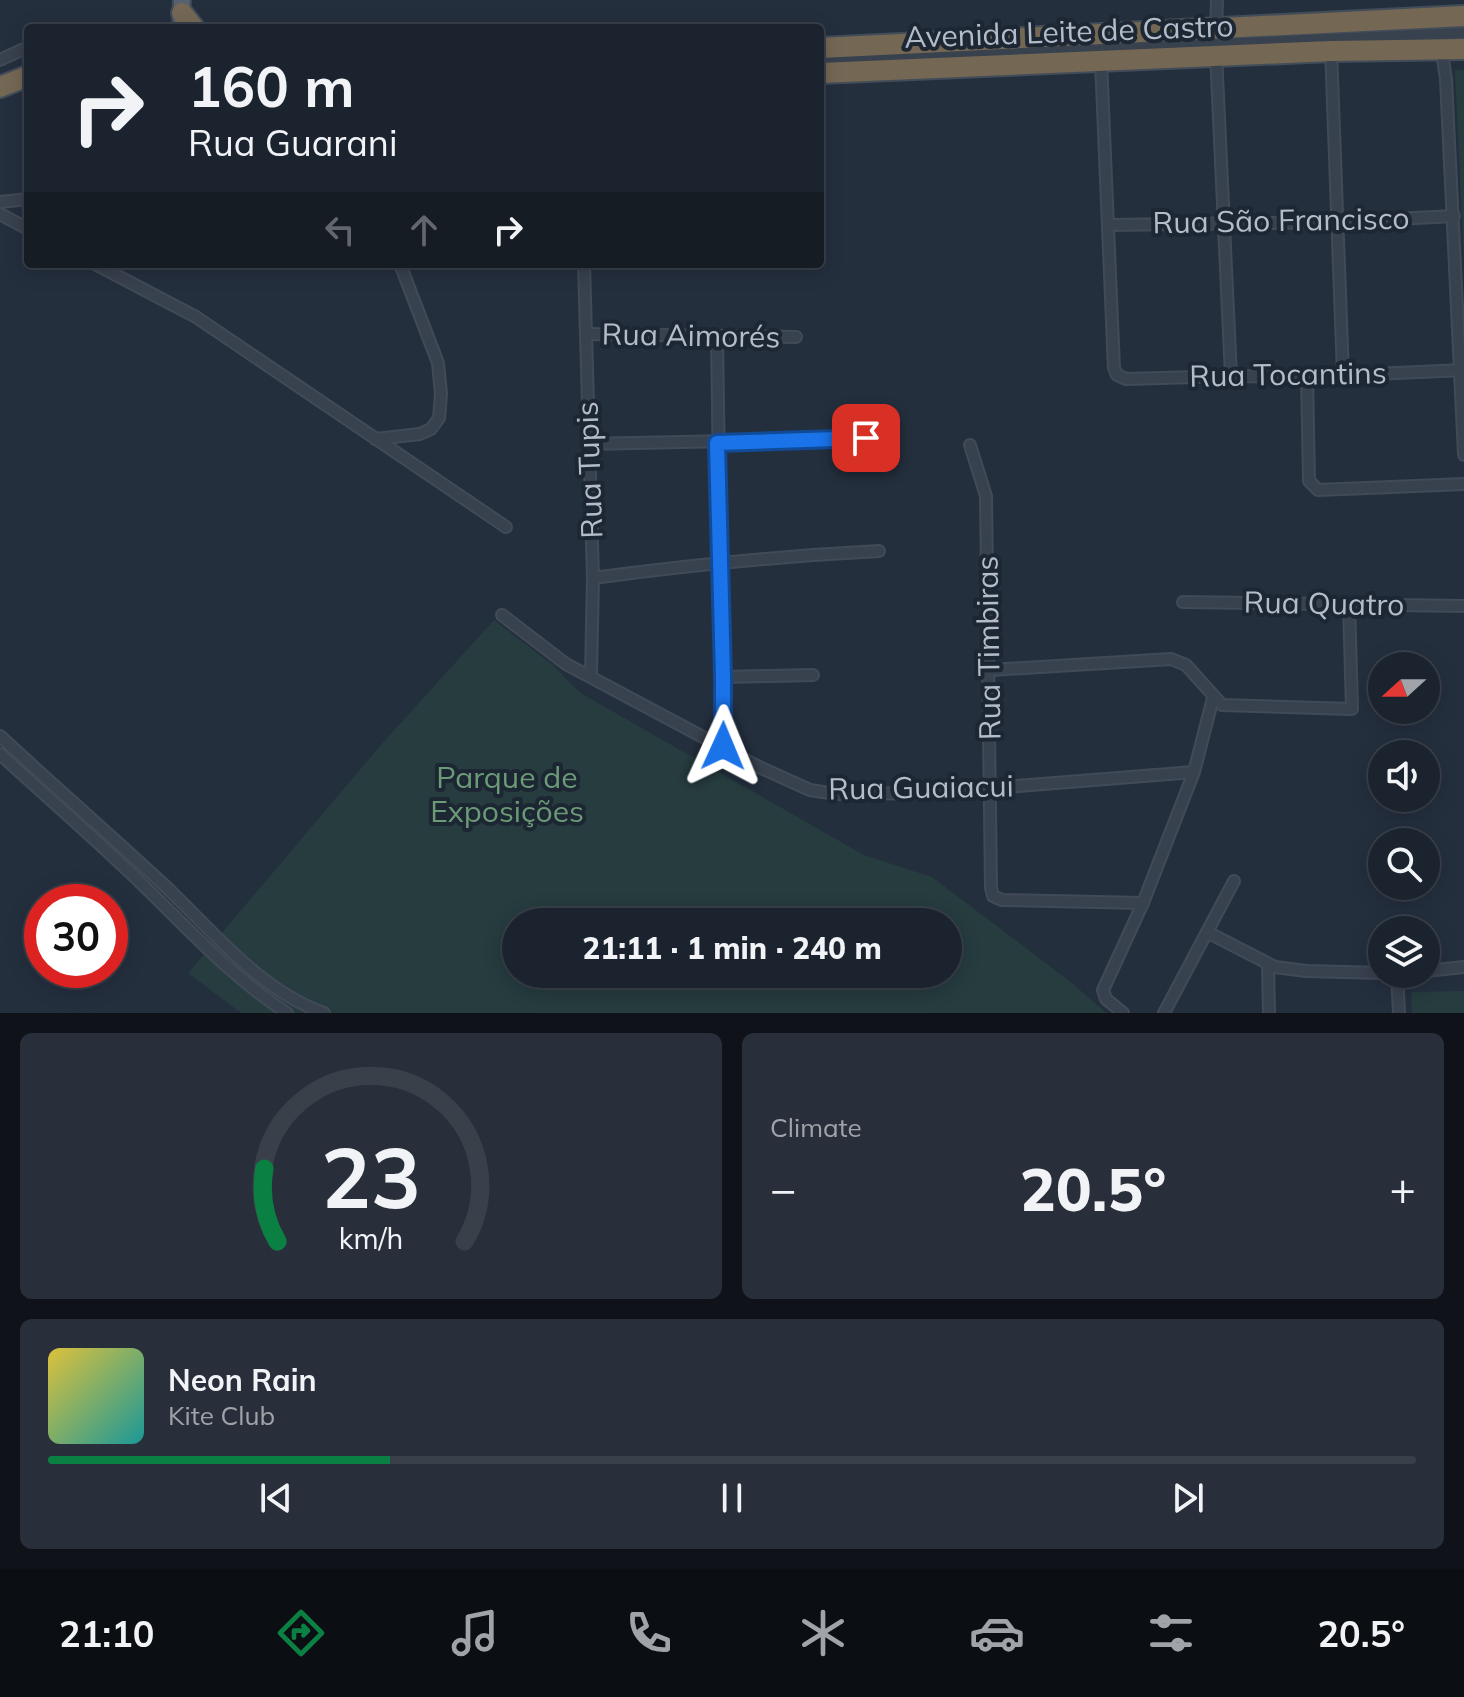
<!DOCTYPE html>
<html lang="en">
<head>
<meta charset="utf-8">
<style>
  :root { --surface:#1b232e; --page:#282f3a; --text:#f1f3f6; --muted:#a0a4aa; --line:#39404a; --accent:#0b8043 }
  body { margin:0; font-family:Mulish,sans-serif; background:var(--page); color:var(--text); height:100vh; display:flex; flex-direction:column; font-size:30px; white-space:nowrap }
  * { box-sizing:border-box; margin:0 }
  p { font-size:26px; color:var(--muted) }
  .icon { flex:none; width:44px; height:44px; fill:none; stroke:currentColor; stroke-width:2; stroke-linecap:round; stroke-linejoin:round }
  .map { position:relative; height:1013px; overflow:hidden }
  .drawer { display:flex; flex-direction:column; gap:20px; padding:20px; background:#0f1319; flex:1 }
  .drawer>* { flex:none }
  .banner { position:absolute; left:24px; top:24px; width:800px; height:244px; border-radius:8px; box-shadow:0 4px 20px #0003,0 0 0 2px var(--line); background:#1b232e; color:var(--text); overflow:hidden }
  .needle { width:52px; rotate:249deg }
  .buttons { position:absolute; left:1368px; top:652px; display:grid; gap:16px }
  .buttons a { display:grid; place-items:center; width:72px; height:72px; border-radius:50%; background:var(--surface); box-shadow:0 4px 20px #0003,0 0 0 2px var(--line); font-size:40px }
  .speed { position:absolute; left:24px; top:884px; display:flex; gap:16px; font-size:40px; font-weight:700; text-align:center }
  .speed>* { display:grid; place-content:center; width:104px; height:104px; border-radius:50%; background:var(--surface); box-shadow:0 4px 20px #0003,0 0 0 2px var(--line); line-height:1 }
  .speed .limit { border:12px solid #d22; background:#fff; color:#111 }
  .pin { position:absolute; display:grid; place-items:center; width:68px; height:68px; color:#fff; margin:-34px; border-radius:16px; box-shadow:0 4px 12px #0006 }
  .me { position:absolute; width:88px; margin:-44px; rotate:1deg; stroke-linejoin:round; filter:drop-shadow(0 0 6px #0008) }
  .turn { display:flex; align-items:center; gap:28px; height:168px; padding:0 32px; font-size:36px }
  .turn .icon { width:104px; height:104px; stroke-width:2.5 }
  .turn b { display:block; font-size:56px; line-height:68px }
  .lanes { display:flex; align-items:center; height:76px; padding:0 32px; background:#0003; justify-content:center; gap:40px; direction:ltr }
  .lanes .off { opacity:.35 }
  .big { font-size:60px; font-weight:800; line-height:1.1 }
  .drawer .widget { flex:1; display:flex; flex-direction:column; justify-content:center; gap:12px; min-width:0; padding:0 28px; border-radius:12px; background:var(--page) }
  .drawer .dial { align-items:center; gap:0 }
  .dial svg { height:208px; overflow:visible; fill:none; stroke:var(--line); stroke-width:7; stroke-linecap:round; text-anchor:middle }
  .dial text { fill:var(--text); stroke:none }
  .song { display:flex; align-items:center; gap:24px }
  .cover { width:96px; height:96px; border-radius:12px; background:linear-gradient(135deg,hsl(50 70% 55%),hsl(180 70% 35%)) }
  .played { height:8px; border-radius:4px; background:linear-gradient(90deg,var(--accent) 25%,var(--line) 25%) }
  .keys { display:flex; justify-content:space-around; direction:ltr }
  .heat { display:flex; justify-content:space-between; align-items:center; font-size:44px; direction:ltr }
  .drawer .tiles { flex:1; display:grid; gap:20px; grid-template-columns:1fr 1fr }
  .widget:last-child { grid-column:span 2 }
  .trip { position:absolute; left:502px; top:908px; width:460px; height:80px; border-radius:40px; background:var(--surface); box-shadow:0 4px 20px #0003,0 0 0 2px var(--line); font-weight:800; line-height:80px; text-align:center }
  .dock { display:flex; height:128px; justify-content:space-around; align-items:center; background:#0b0e12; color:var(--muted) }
  .dock .icon { width:56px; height:56px }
  .dock .current { color:var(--accent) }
  .dock b { font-size:36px; color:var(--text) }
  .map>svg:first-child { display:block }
  .green { fill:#263c3f; fill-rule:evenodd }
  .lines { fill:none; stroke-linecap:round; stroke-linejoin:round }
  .street-casing { stroke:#414a57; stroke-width:14 }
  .primary-casing { stroke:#414a57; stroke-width:20 }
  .highway-casing { stroke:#434c59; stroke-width:24 }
  .street { stroke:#38414e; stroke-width:10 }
  .primary { stroke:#56606e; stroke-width:16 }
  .highway { stroke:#746855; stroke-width:20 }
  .route-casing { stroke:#114b97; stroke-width:20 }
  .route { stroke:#1a73e8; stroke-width:14 }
  .labels { text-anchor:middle; stroke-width:8; stroke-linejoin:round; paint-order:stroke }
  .street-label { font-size:30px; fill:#b4bcc9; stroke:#1d2633 }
  .park-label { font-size:30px; fill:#6b9a76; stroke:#1d2633 }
</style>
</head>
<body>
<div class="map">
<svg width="1464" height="1013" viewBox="0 0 1464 1013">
  <rect width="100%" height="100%" fill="#242f3e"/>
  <!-- green -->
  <g class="green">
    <polygon points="1455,70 1464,70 1464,263"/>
    <path d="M 494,620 L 553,665 L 579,692 L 864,855 L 932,877 L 1072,983 L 1106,1013 L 241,1013 L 188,973 L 379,747 ZM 516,922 L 948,922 L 948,974 L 516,974 Z"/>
    <polygon points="1464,991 1464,1013 1412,1013 1411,992"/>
  </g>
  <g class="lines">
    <!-- street casing -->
    <g class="street-casing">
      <g id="street">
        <polyline points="1216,30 1217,0"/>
        <polyline points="1441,46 1446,79 1464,455"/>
        <polyline points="1331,49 1343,375"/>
        <polyline points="1216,54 1231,376"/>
        <polyline points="0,60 28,47"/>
        <polyline points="1101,61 1114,368 1117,375 1126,379 1231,376 1307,377 1464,370"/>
        <polyline points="820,62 1464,33"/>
        <polyline points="0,202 28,199"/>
        <polyline points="0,214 28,229"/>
        <polyline points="1108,225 1337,222 1454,216"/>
        <polyline points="95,264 196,317 506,527"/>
        <polyline points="584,264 593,578 591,675"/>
        <polyline points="586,334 796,337"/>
        <polyline points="717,337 723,746"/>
        <polyline points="1307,377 1309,481 1318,490 1464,484"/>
        <polyline points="375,439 420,434 431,429 439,418 441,394 438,363 400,264"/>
        <polyline points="587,444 866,438"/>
        <polyline points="970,445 986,496 991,888 993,896 1002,900 1143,903"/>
        <path d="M 593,578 C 689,565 783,556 879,551"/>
        <polyline points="1183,602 1464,606"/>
        <polyline points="502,615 566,664 759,767 810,790 836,794 929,793 1194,772"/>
        <polyline points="990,670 1171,659 1186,665 1222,705 1352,709 1349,604"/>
        <polyline points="723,677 813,675"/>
        <path d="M 0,736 C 54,786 109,834 163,884 C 212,930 259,990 324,1013"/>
        <path d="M 0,754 C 48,798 98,841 145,887 C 190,931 233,978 287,1013"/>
        <polyline points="1207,932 1275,967 1306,971 1382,973"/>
        <polyline points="1268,964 1269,1013"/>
        <polyline points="1426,971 1464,967"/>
        <polyline points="1397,974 1399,1013"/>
        <polyline points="1123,1013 1106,999 1103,990 1143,903 1194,772 1213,698"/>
        <polyline points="1164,1013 1234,881"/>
      </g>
    </g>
    <!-- primary casing -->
    <g class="primary-casing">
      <polyline id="primary" points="181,28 182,0"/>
    </g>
    <!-- highway casing -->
    <g class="highway-casing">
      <g id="highway">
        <polyline points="182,13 194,28"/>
        <polyline points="820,48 1464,16"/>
        <polyline points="820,73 1331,51 1464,49"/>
        <polyline points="0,87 28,76"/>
      </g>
    </g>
    <!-- street -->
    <use href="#street" class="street"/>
    <!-- primary -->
    <use href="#primary" class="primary"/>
    <!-- highway -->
    <use href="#highway" class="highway"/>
  </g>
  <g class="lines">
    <!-- route casing -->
    <g class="route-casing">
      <polyline id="route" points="723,746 723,677 717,443 866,438"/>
    </g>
    <!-- route -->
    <use href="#route" class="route"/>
  </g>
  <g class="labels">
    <!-- street labels -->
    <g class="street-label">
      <text transform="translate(1069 32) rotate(-2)" y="10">Avenida Leite de Castro</text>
      <text transform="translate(1281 221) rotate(-1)" y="10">Rua São Francisco</text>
      <text transform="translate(691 336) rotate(1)" y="10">Rua Aimorés</text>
      <text transform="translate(1288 375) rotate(-1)" y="10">Rua Tocantins</text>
      <text transform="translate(590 470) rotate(-92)" y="10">Rua Tupis</text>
      <text transform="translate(1324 604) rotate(1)" y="10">Rua Quatro</text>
      <text transform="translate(989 648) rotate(-91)" y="10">Rua Timbiras</text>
      <text transform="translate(921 788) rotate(-1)" y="10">Rua Guaiacui</text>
    </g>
    <!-- park labels -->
    <g class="park-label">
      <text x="507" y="788">Parque de<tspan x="507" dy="34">Exposições</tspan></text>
    </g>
  </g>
</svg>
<div class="buttons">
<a><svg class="needle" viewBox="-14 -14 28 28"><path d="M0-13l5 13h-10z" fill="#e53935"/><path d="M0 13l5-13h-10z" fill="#a0a4aa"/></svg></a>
<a><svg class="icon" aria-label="sound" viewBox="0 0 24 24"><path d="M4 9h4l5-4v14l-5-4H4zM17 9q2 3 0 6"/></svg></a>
<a><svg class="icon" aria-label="search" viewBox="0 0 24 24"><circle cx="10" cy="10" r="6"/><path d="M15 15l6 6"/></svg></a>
<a><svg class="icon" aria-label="layers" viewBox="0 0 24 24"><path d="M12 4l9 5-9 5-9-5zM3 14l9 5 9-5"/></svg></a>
</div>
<div class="speed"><div class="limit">30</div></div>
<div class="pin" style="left:866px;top:438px;background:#d93025"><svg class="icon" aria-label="arrive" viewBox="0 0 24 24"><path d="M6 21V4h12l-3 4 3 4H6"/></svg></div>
<svg class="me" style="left:723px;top:746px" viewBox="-20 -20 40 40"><path d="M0-17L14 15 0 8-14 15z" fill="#1a73e8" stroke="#fff" stroke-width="4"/></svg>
<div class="trip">21:11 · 1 min · 240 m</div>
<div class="banner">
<div class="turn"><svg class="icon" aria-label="right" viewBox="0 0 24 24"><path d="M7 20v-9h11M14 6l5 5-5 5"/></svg><div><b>160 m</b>Rua Guarani</div></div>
<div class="lanes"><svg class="icon off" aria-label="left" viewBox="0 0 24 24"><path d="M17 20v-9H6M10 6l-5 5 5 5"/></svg><svg class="icon off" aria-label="ahead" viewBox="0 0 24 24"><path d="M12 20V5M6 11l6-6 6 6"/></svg><svg class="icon" aria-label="right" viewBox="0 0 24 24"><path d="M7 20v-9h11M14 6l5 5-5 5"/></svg></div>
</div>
</div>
<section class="drawer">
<div class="tiles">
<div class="widget dial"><svg viewBox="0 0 100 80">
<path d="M14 69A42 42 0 1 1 86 69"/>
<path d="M14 69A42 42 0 0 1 9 41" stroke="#0b8043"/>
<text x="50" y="56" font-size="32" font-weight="700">23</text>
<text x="50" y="72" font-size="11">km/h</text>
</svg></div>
<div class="widget"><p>Climate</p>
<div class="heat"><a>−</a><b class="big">20.5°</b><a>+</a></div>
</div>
<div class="widget">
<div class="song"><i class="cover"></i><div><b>Neon Rain</b><p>Kite Club</p></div></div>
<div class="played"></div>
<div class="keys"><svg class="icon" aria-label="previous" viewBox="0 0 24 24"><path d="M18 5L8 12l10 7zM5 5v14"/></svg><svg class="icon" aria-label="pause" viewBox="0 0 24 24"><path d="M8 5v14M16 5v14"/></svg><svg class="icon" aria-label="next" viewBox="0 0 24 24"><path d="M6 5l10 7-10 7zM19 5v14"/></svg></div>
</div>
</div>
</section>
<nav class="dock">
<b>21:10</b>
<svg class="icon current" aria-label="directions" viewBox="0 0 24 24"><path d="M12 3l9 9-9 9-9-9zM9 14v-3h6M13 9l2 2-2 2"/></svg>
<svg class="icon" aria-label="music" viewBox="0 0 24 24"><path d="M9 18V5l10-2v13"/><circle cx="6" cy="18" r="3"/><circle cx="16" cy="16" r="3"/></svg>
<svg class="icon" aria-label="phone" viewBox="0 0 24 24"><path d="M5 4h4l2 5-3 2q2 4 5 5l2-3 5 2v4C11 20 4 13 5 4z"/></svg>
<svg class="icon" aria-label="climate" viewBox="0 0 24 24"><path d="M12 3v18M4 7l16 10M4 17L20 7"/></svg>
<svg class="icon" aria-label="car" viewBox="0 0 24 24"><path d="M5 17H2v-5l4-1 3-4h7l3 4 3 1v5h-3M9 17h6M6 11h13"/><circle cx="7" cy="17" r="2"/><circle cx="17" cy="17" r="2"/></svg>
<svg class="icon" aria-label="filters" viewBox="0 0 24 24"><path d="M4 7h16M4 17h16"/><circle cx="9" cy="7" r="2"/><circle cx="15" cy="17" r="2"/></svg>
<b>20.5°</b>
</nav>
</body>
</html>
